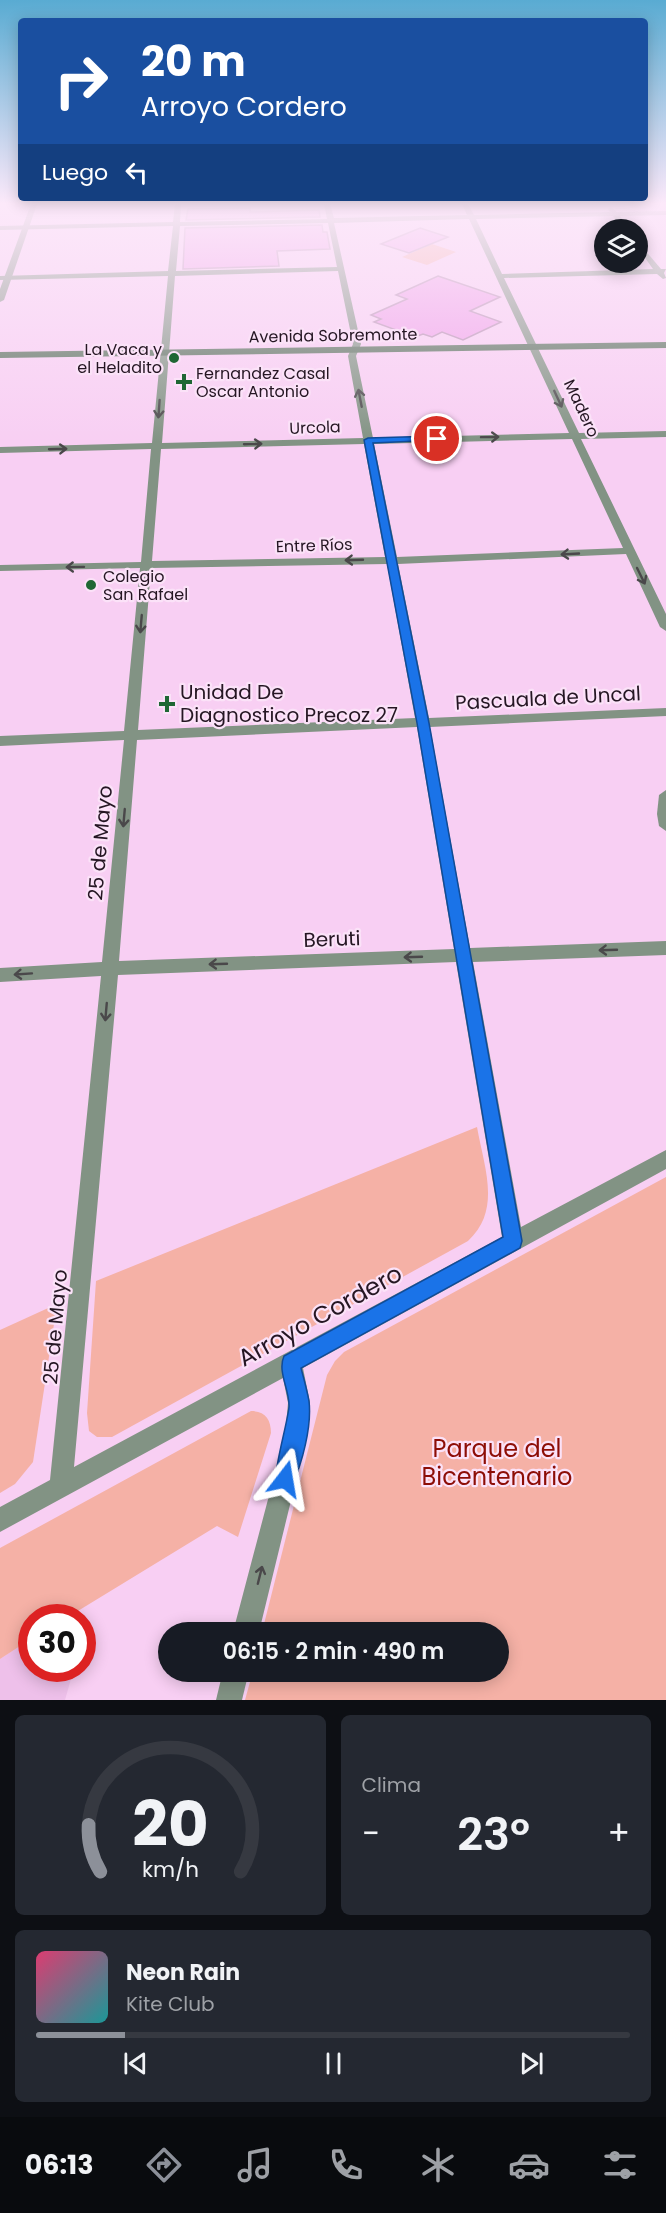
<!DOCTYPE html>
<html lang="es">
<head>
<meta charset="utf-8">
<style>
  :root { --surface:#171b24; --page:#242831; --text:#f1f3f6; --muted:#9ea1a6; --line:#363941; --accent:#8c9099 }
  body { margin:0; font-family:Poppins,sans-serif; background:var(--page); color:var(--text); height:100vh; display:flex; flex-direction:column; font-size:22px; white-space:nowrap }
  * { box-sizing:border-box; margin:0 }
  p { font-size:20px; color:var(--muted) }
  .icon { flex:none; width:33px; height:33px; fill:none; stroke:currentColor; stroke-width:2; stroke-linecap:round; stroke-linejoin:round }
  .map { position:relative; height:1700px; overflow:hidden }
  .details { display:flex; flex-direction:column; gap:15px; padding:15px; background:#0d0f14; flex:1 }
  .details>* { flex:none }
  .hud { position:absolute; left:18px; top:18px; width:630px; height:183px; border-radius:6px; box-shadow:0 3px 15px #0003; background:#1a4fa0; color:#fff; overflow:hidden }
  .tools { position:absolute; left:594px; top:219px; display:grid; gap:12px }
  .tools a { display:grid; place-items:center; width:54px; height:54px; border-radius:50%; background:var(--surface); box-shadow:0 3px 15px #0003; font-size:30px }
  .speed { position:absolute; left:18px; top:1604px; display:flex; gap:12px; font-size:30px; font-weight:700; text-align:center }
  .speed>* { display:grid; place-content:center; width:78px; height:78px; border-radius:50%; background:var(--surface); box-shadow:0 3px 15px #0003; line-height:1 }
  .speed .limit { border:9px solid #d22; background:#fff; color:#111 }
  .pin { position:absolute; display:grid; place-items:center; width:51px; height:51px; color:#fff; margin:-26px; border:3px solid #fff; border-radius:50%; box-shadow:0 2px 6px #0007 }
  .me { position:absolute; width:66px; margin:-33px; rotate:14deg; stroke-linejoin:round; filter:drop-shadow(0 0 4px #0008) }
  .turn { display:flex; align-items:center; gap:21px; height:126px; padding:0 24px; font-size:27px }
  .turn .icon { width:78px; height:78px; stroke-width:2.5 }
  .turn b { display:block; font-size:42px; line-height:51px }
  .then { display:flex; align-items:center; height:57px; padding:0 24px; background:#0003; gap:12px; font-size:22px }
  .big { font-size:45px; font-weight:600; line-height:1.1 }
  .details .widget { flex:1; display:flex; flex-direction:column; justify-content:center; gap:9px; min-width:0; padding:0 21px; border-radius:9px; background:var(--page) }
  .details .dial { align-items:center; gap:0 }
  .dial svg { height:156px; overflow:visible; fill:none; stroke:var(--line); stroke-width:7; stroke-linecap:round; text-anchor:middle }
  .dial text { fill:var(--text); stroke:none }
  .song { display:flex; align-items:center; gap:18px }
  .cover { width:72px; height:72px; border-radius:9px; background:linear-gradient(135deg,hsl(340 70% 55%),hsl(180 70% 35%)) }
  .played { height:6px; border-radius:3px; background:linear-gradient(90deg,var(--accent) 15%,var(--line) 15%) }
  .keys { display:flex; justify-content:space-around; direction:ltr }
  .heat { display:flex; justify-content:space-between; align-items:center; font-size:33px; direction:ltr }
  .details .tiles { flex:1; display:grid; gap:15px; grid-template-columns:1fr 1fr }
  .widget:last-child { grid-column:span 2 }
  .trip { position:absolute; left:158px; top:1622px; width:351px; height:60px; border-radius:30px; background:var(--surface); box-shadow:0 3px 15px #0003; font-weight:600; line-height:60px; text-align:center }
  .tabs { display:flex; height:96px; justify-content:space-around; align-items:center; background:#090b0e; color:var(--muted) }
  .tabs .icon { width:42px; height:42px }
  .tabs .active { color:var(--accent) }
  .tabs b { font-size:27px; color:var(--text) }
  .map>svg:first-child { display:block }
  .built { fill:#eec0ea }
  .green { fill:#f5b1a6 }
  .building { fill:#f0a2ea; stroke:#b790b3; stroke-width:1.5 }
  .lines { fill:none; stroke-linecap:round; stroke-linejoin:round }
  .minor { fill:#829384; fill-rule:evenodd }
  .tertiary { fill:#829384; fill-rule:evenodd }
  .secondary { fill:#566f5a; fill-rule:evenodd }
  .oneway { stroke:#4a484a }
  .route { fill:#1a73e8; stroke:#114b97; stroke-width:1.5 }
  .poi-dot { fill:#1f6734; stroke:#fbe2f8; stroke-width:2 }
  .labels { text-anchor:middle; stroke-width:4.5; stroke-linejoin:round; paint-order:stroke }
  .far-street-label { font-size:16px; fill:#251623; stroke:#fbe2f8 }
  .far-poi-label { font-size:16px; fill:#251623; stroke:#fbe2f8; text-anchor:start }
  .poi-label { font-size:20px; fill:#251623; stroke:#fbe2f8; text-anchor:start }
  .street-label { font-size:20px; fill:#251623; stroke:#fbe2f8 }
  .near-street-label { font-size:24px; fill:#251623; stroke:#fbe2f8 }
  .near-park-label { font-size:24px; fill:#8d0d06; stroke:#fbe2f8 }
</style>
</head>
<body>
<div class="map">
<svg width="666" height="1700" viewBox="0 0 666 1700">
  <rect width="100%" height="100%" fill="#f8cff3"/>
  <!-- built -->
  <polygon class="built" points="31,1639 32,1668 74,1668 65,1700 0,1700 0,1659"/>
  <!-- green -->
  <g class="green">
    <polygon points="432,244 456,252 427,265 402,257"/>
    <path d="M 477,1127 C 484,1167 502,1210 468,1241 L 112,1437 L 97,1437 L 89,1431 L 87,1413 L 96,1281 Z"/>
    <polygon points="666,1177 666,1700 245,1700 253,1671 498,1671 498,1632 262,1632 327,1375 335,1361 344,1352"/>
    <polygon points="57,1304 33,1462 15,1484 0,1493 0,1330"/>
    <path d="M 251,1411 C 265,1411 271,1419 271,1433 L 238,1537 L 217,1526 L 68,1617 L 32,1617 L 31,1639 L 0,1659 L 0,1548 Z"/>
  </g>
  <!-- building -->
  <g class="building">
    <polygon points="250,208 250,212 319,210 320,217 186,220 188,209"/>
    <polygon points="322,225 323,232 327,232 330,249 277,251 279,266 183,269 185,228"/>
    <polygon points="420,228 448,237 409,253 381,244"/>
    <polygon points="438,276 500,297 470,311 501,322 463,340 442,332 432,337 423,334 415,337 374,322 381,319 371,315 407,299 396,295"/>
  </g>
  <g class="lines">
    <!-- minor -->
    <g class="minor">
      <path d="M 175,204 L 181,204 L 180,222 L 327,219 L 324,204 L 330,204 L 334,218 L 467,215 L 462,204 L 468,204 L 474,215 L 610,212 L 608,209 L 611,207 L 617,212 L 666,211 L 666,215 L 620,216 L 630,230 L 623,230 L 613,216 L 476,219 L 502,274 L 653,269 L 638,248 L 638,242 L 661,269 L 666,269 L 664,273 L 666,278 L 663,279 L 657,274 L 504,278 L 579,433 L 666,431 L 666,437 L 581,439 L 666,614 L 666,631 L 660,627 L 626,554 L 398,564 L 429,718 L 666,708 L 666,716 L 430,727 L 470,948 L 666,941 L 666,955 L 473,962 L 521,1227 L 666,1150 L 666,1169 L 303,1368 L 310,1403 L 307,1435 L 259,1632 L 233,1632 L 285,1435 L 288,1403 L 283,1378 L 0,1532 L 0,1507 L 50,1480 L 101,976 L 0,982 L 0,968 L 102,962 L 124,740 L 0,746 L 0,736 L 124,731 L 140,568 L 0,571 L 0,565 L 141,562 L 151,449 L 0,453 L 0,447 L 152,443 L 168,276 L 0,280 L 0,276 L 168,271 L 173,226 L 0,230 L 0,226 L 173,222 ZM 469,219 L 569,433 L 373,438 L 356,356 L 361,344 L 334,223 ZM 328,223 L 337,267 L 176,271 L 180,226 ZM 338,271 L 353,344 L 348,356 L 363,438 L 162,443 L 175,276 ZM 572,439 L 623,548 L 397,557 L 374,444 ZM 364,444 L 385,557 L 152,561 L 161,449 ZM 387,564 L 415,718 L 138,730 L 151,568 ZM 417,727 L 454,949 L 119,961 L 137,740 ZM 456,962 L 502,1237 L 74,1467 L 118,975 Z"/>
      <polygon points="666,790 666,831 659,826 657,814 659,795"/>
      <polygon points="223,1671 249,1671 242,1700 216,1700"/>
    </g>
    <!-- tertiary -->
    <polygon class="tertiary" points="31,204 37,204 4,300 0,302 0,289"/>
    <!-- secondary -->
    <polygon class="secondary" points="666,342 666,348 0,358 0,352"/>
  </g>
  <!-- one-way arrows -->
  <defs><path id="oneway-shaft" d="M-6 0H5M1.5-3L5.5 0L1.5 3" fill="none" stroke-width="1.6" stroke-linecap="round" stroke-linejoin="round" transform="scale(1.5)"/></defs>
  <g class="oneway">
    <use href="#oneway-shaft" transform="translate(360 398) rotate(-101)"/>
    <use href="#oneway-shaft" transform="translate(558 399) rotate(65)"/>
    <use href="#oneway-shaft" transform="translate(159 409) rotate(94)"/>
    <use href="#oneway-shaft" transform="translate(490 437) rotate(-1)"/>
    <use href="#oneway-shaft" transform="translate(253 444) rotate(-2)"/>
    <use href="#oneway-shaft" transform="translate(58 449) rotate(-2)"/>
    <use href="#oneway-shaft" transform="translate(570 554) rotate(177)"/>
    <use href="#oneway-shaft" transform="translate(354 560) rotate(178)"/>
    <use href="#oneway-shaft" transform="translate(75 567) rotate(179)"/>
    <use href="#oneway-shaft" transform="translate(641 576) rotate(64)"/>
    <use href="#oneway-shaft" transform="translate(141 624) rotate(95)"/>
    <use href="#oneway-shaft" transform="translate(124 818) rotate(95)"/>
    <use href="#oneway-shaft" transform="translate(608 950) rotate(178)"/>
    <use href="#oneway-shaft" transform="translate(413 957) rotate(178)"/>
    <use href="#oneway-shaft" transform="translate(218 964) rotate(178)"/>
    <use href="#oneway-shaft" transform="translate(23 974) rotate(176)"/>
    <use href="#oneway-shaft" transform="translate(106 1012) rotate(95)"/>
    <use href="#oneway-shaft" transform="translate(260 1575) rotate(-76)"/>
  </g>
  <!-- sky -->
  <linearGradient id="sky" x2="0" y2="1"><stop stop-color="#59abd2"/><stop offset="0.46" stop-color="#fce9fa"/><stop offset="1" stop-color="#fce9fa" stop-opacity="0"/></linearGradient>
  <rect width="666" height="442" fill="url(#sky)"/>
  <!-- route -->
  <path class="route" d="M 437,436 L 441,439 L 440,440 L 373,443 L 429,723 L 522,1241 L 520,1248 L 301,1368 C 304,1379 307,1390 309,1401 C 312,1427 302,1463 292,1486 L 285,1489 L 277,1486 C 272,1474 287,1426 289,1407 C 290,1390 277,1372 284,1356 L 503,1237 L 417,723 L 364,440 L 368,438 Z"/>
  <!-- markers -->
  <g class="poi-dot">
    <circle cx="174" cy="358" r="6"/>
    <path d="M181 373h6v6h6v6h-6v6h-6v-6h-6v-6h6z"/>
    <circle cx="91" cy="585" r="6"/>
    <path d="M164 695h6v6h6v6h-6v6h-6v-6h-6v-6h6z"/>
  </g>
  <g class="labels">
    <!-- far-street labels -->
    <g class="far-street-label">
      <text transform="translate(333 335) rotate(-1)" y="6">Avenida Sobremonte</text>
      <text transform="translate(582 408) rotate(65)" y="6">Madero</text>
      <text transform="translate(315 427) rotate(-2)" y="6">Urcola</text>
      <text transform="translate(314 545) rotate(-2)" y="6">Entre Ríos</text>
    </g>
    <!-- far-poi labels -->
    <g class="far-poi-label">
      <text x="162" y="355" text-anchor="end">La Vaca y<tspan x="162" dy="18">el Heladito</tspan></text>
      <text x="196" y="379">Fernandez Casal<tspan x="196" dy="18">Oscar Antonio</tspan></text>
      <text x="103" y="582">Colegio<tspan x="103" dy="18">San Rafael</tspan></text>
    </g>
    <!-- poi labels -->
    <g class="poi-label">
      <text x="180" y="699">Unidad De<tspan x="180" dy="23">Diagnostico Precoz 27</tspan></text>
    </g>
    <!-- street labels -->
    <g class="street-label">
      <text transform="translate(548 698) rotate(-3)" y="7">Pascuala de Uncal</text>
      <text transform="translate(100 843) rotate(-85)" y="7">25 de Mayo</text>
      <text transform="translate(332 939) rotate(-2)" y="7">Beruti</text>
      <text transform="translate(55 1327) rotate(-85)" y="7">25 de Mayo</text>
    </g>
    <!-- near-street labels -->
    <g class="near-street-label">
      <text transform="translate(320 1316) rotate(-29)" y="8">Arroyo Cordero</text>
    </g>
    <!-- near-park labels -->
    <g class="near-park-label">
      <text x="497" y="1457">Parque del<tspan x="497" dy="28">Bicentenario</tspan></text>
    </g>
  </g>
</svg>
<div class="tools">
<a><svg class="icon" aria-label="layers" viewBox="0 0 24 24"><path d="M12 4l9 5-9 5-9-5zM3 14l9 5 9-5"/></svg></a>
</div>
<div class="speed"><div class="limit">30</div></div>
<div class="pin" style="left:437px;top:439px;background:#d93025"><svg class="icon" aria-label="arrive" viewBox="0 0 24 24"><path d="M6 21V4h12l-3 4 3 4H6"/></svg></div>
<svg class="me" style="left:285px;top:1479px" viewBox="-20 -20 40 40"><path d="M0-17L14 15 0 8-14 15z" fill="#1a73e8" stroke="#fff" stroke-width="4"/></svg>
<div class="trip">06:15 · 2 min · 490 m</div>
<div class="hud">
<div class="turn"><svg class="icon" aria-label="right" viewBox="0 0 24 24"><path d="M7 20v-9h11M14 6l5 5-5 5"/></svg><div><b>20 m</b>Arroyo Cordero</div></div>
<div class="then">Luego<svg class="icon" aria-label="left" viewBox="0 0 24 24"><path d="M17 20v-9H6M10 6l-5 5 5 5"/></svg></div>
</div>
</div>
<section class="details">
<div class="tiles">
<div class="widget dial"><svg viewBox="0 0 100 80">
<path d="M14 69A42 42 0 1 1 86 69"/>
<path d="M14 69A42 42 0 0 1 8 45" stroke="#8c9099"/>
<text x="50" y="56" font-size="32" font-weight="700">20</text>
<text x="50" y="72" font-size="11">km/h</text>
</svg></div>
<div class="widget"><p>Clima</p>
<div class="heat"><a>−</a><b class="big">23°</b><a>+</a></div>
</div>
<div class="widget">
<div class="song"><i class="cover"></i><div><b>Neon Rain</b><p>Kite Club</p></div></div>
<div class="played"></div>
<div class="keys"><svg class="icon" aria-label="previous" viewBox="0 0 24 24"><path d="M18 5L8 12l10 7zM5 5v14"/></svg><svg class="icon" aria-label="pause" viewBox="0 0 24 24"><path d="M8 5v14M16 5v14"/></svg><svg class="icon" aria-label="next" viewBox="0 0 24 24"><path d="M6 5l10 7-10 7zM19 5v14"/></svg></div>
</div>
</div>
</section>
<nav class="tabs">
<b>06:13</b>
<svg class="icon active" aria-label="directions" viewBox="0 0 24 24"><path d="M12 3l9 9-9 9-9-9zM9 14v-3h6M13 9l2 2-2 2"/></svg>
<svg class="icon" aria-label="music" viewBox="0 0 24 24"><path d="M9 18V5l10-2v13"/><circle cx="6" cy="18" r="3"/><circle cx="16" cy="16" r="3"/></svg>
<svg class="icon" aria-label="phone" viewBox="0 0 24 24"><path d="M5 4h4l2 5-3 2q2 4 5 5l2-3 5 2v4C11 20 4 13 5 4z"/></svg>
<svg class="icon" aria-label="climate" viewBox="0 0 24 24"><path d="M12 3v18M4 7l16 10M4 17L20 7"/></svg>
<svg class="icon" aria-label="car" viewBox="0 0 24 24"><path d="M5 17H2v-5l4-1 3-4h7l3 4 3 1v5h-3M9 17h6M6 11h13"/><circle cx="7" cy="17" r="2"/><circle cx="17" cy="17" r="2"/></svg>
<svg class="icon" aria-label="filters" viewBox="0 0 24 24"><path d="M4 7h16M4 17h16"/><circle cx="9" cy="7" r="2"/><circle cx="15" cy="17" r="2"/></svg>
</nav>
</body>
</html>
